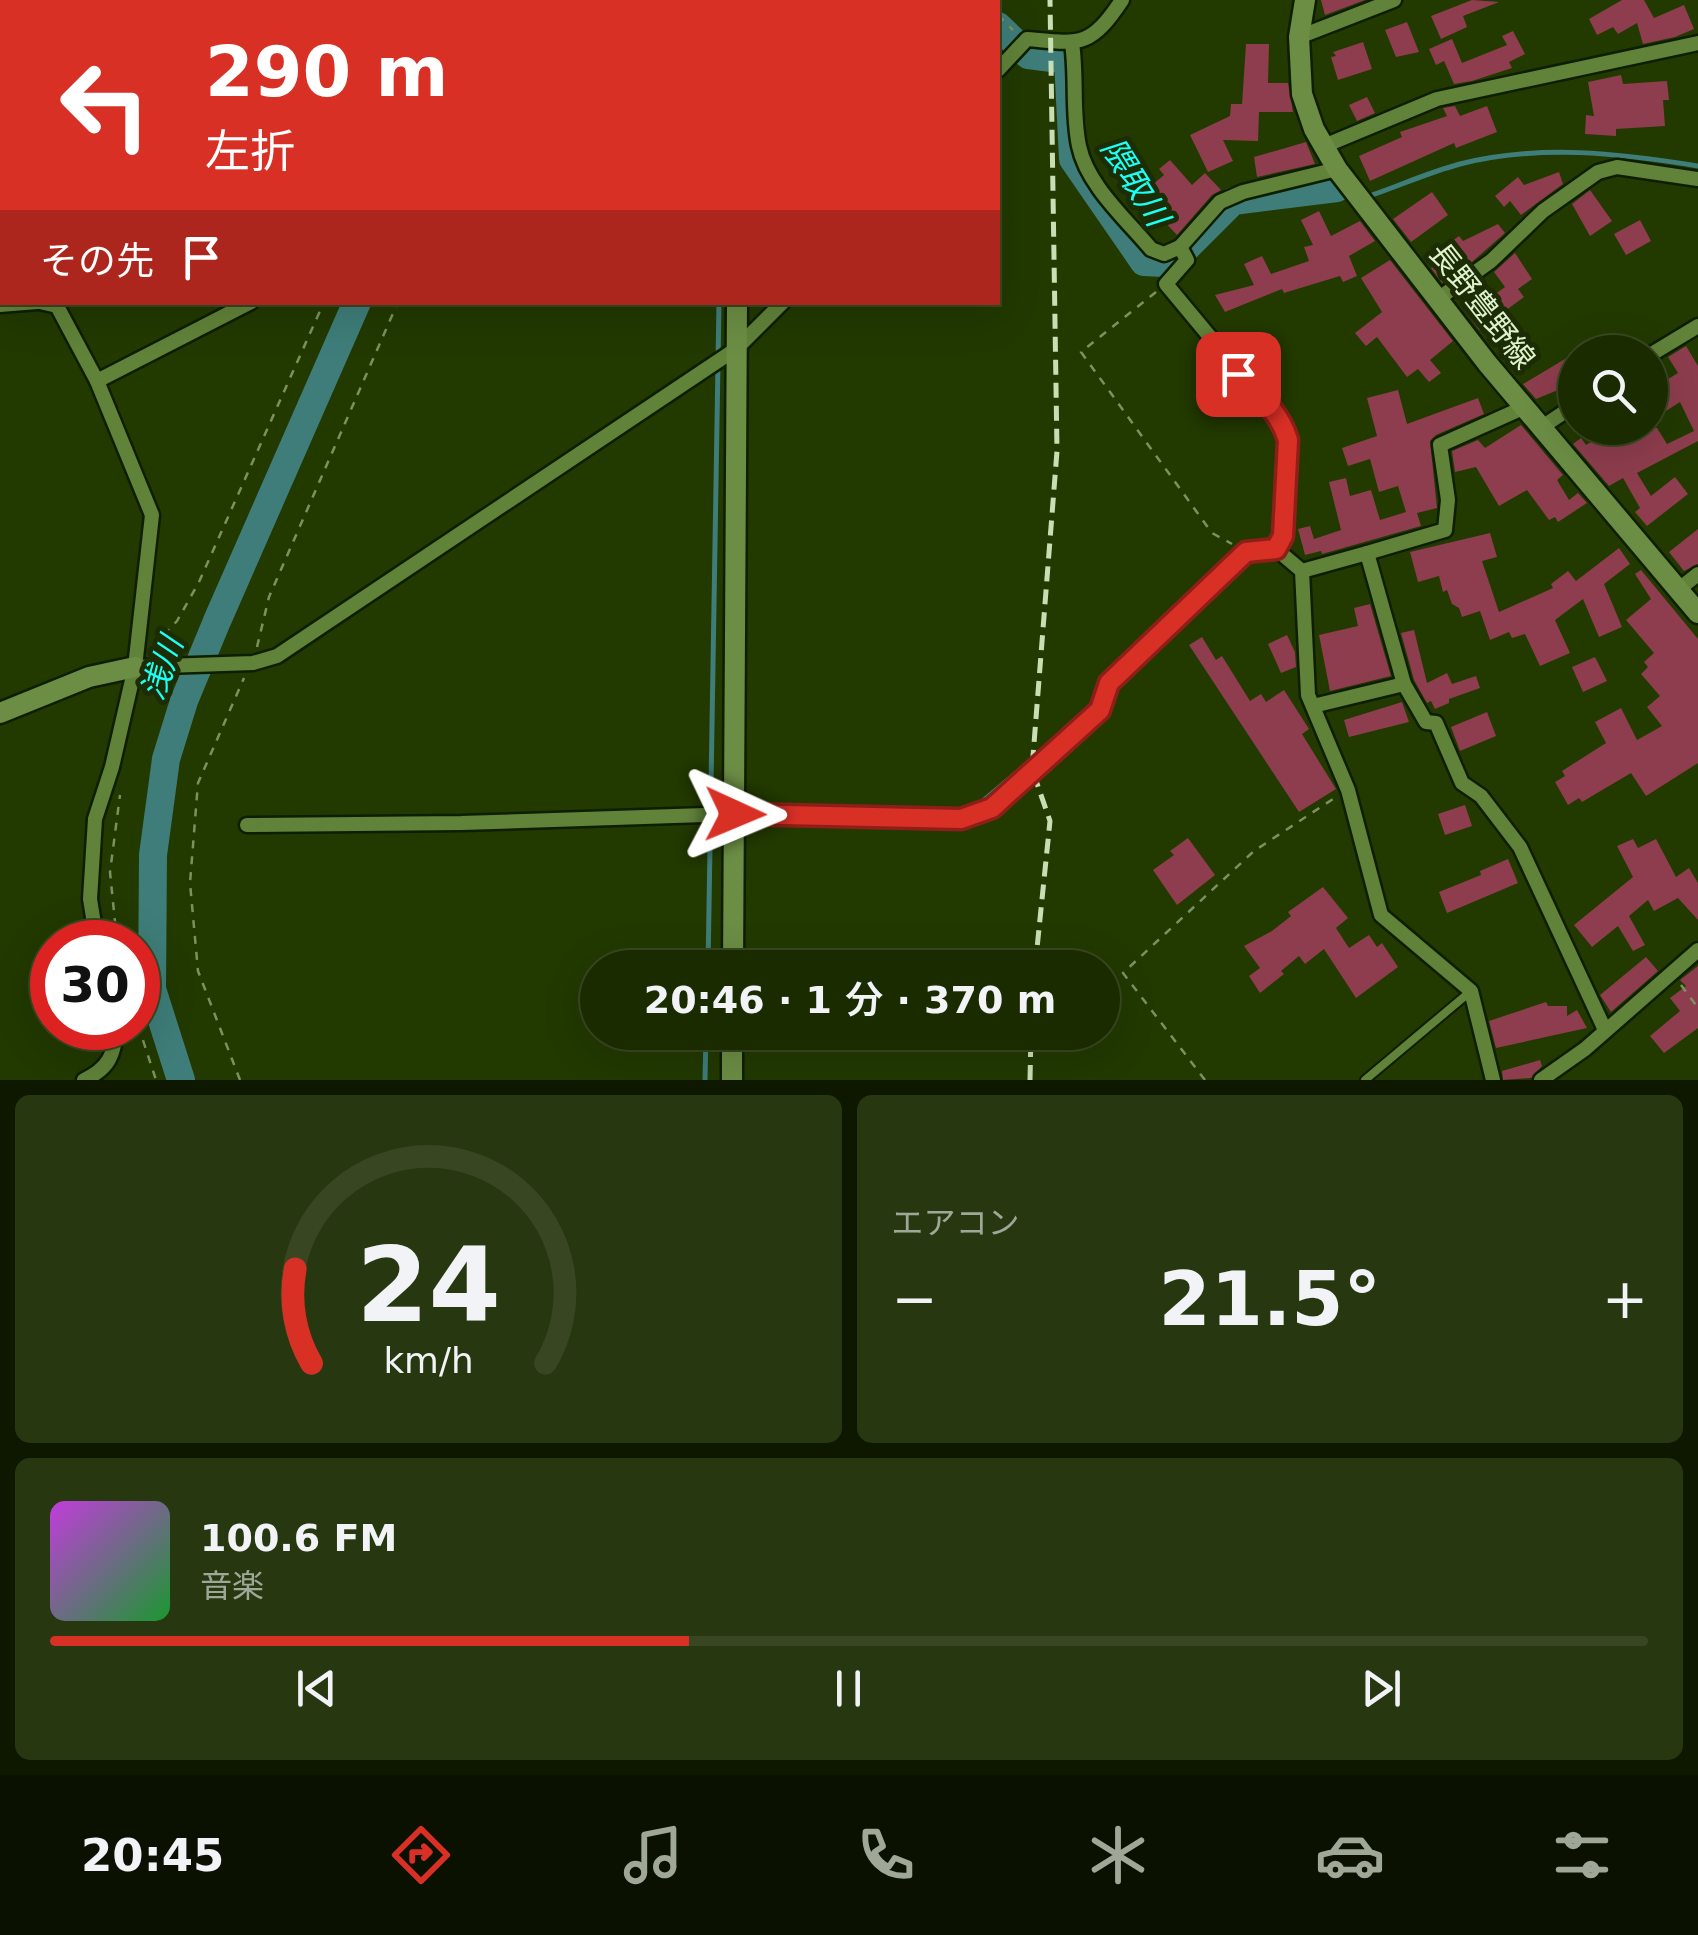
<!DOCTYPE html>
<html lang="ja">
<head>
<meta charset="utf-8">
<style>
  :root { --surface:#1a2b00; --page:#27370f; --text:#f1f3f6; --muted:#9fa799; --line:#384722; --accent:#d93025 }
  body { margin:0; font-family:"DejaVu Sans","Noto Sans JP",sans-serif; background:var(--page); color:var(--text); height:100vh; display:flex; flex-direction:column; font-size:38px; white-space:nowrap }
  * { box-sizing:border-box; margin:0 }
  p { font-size:32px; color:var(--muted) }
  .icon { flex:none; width:55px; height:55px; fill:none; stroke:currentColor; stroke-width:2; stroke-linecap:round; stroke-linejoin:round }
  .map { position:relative; height:1080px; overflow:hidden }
  .panel { display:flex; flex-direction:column; gap:15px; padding:15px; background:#0e1800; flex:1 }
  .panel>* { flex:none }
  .top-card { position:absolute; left:0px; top:0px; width:1000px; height:305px; box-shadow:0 10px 40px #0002,0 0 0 2px var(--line); background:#d93025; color:#fff; overflow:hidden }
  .tools { position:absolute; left:1558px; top:335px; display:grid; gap:20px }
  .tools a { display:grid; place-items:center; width:110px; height:110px; border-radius:50%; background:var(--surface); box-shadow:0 10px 40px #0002,0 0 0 2px var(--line); font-size:50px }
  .speed { position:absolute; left:30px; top:920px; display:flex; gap:20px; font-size:50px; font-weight:700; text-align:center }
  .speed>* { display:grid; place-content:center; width:130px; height:130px; border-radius:50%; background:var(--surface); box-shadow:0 10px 40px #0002,0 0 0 2px var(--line); line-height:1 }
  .speed .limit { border:15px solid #d22; background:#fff; color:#111 }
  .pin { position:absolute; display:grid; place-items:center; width:85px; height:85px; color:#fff; margin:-42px; border-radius:20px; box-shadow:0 5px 15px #0006 }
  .me { position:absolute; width:110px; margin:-55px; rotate:91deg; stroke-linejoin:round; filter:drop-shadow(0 0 8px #0008) }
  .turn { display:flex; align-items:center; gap:35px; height:210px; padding:0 40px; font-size:45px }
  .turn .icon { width:130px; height:130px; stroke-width:2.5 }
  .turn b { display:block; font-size:70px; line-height:85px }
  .then { display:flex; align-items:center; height:95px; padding:0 40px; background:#0003; gap:20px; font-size:38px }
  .big { font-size:75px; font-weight:600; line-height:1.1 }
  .panel .widget { flex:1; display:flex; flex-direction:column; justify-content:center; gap:15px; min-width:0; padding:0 35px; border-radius:15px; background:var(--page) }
  .panel .dial { align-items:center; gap:0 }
  .dial svg { height:260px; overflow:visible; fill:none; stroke:var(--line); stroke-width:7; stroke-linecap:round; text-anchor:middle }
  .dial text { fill:var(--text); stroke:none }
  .song { display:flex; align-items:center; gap:30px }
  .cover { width:120px; height:120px; border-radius:15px; background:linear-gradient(135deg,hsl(290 70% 55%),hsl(130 70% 35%)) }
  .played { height:10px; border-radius:5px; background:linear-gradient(90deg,var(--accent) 40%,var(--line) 40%) }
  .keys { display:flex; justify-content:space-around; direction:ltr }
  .heat { display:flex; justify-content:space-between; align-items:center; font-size:55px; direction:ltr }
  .panel .tiles { flex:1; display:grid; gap:15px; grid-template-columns:1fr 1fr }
  .widget:last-child { grid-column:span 2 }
  .trip { position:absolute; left:580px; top:950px; width:540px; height:100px; border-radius:50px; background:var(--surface); box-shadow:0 10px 40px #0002,0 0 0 2px var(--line); font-weight:600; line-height:100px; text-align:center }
  .tab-bar { display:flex; height:160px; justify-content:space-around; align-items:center; background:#0a1100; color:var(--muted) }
  .tab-bar .icon { width:70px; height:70px }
  .tab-bar .current { color:var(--accent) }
  .tab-bar b { font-size:45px; color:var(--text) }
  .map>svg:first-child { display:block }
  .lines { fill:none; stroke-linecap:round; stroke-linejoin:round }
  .stream { stroke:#3e7d79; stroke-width:5 }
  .river { stroke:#3e7d79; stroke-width:28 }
  .building { fill:#8d3d4d }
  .lane-casing { stroke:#0e1e00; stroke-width:12 }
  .street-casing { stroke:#0e1e00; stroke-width:19 }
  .secondary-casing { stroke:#0e1e00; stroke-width:25 }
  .path { stroke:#7b9161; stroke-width:2.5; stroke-dasharray:8 8; stroke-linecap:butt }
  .lane { stroke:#608239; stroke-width:8 }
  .street { stroke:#608239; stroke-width:14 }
  .secondary { stroke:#6b8d44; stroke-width:20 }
  .rail { stroke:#cadeb6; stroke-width:5; stroke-dasharray:15 8; stroke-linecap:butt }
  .route-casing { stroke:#8d1f18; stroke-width:25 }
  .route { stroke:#d93025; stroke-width:18 }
  .labels { text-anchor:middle; stroke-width:10; stroke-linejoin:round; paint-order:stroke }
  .street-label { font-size:30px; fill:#def2cc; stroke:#1c2d06 }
  .water-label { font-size:32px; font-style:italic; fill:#1afff6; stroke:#1c2d06 }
</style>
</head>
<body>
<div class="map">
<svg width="1698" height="1080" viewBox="0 0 1698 1080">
  <rect width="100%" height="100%" fill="#223900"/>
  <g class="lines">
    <!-- stream -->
    <g class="stream">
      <polyline points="721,0 721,2"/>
      <path d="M 1372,195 C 1401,185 1430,172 1460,164 C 1539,144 1619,153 1698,166"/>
      <polyline points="983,801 1068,729"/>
      <polyline points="708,968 719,302"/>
      <polyline points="705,1080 706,1032"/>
    </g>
    <!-- river -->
    <g class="river">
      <polyline points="974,0 976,2"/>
      <polyline points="491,2 492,0"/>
      <polyline points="998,26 1028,55 1068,60 1073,159 1144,262 1164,263 1176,258 1233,201 1337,188"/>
      <polyline points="181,1080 152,989 153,855 166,759 184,701 217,621 357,302"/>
    </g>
  </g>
  <!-- building -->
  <g class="building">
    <polygon points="1321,0 1365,0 1325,15"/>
    <polygon points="1472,0 1499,2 1463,16 1467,27 1441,39 1431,16"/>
    <polygon points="1622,0 1644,0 1654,18 1684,5 1694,29 1675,37 1643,44 1637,23 1618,34 1613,27 1597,35 1589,19"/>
    <polygon points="1407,22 1419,52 1396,57 1385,30"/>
    <polygon points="1513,31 1525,54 1509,62 1512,68 1472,81 1454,84 1444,61 1436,65 1429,49 1452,39 1462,63 1507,45 1502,36"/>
    <polygon points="1363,42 1372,69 1338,80 1331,57 1336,56 1333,52"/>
    <polygon points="1246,44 1269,44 1268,83 1288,83 1293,112 1259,112 1258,141 1223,140 1233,161 1208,172 1190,135 1230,116 1231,104 1242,104"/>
    <polygon points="1621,75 1623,84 1667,81 1669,100 1663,100 1665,126 1616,129 1616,136 1585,134 1586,115 1594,116 1588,82"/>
    <polygon points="1367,97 1375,113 1357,121 1349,105"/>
    <polygon points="1455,106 1460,116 1487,106 1497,132 1456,148 1454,143 1370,181 1359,156 1402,137 1400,132 1447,116 1443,108"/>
    <polygon points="1306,142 1315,164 1257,177 1254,157"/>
    <polygon points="1170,160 1192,185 1205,173 1221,190 1212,195 1177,235 1159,216 1170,206 1152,185 1164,175 1159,169"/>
    <polygon points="1559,172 1563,184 1521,215 1510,201 1504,207 1495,196 1518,177 1524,185"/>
    <polygon points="1590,190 1612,221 1590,236 1572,204"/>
    <polygon points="1432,192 1448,215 1411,242 1393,219"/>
    <polygon points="1319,211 1331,236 1360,221 1375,241 1349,256 1357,276 1343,282 1340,276 1284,293 1282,289 1225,312 1215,295 1254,285 1244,264 1262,256 1271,274 1309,261 1304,247 1313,245 1301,220"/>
    <polygon points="1640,220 1651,241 1626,255 1614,234"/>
    <polygon points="1498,224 1505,233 1472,262 1452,257 1461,270 1442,283 1431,268 1450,254 1444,247 1459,236 1463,241"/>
    <polygon points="1515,253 1532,279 1518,289 1524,297 1479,330 1463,308 1479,296 1483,303 1505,287 1494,272"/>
    <polygon points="1390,260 1453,341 1430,360 1441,373 1429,382 1418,369 1407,377 1377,337 1366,346 1355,333 1382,312 1361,278"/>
    <polygon points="1686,346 1698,366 1698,441 1637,473 1651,496 1675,477 1688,494 1647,526 1635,512 1640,508 1623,478 1609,486 1573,444 1581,438 1586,445 1614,428 1657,428 1667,444 1694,431 1680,402 1650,421 1650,390 1678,373 1668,357"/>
    <polygon points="1575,353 1575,388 1562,397 1558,390 1536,399 1523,384"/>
    <polygon points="1398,390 1407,424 1478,398 1484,414 1436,435 1430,441 1437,508 1417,513 1421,526 1322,554 1321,551 1305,555 1298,529 1310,526 1314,539 1341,530 1329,482 1346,478 1350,496 1371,490 1380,520 1406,512 1398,486 1379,492 1370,459 1348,466 1342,448 1377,436 1367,398"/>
    <polygon points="1521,425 1563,475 1557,480 1569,500 1578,493 1587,503 1558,522 1555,517 1549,520 1527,490 1499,506 1476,467 1455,472 1452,451 1478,440 1485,448"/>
    <polygon points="1698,529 1698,564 1684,571 1669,552"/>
    <polygon points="1490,533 1497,557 1482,561 1499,612 1553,588 1551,584 1568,571 1576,581 1619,548 1630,564 1604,584 1622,627 1599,637 1583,599 1555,620 1570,653 1540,666 1525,634 1512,638 1509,632 1490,640 1480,611 1462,617 1459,608 1452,604 1447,590 1443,592 1439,576 1418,582 1410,552"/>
    <polygon points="1641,570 1698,639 1698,763 1646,796 1631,773 1582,802 1579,798 1568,805 1555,782 1565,776 1562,771 1606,743 1595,722 1621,708 1637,740 1662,726 1647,707 1660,696 1641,674 1648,667 1644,662 1654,653 1626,620 1651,599 1635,574"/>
    <polygon points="1370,604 1391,676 1330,691 1319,635 1358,626 1354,608"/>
    <polygon points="1414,630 1427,683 1447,673 1452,684 1476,676 1480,688 1449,699 1449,703 1435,709 1431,701 1427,703 1414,680 1401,633"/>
    <polygon points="1287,635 1295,652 1296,667 1281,673 1268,644"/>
    <polygon points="1202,637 1216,660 1222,656 1250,701 1261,694 1266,702 1284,690 1309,729 1302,734 1336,789 1299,812 1189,645"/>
    <polygon points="1595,657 1607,681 1583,692 1572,667"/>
    <polygon points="1402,702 1409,722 1349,737 1344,720"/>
    <polygon points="1487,712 1496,736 1460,751 1451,727"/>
    <polygon points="1465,805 1472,826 1445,835 1438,814"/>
    <polygon points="1188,838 1215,875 1177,905 1153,870 1174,855 1170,851"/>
    <polygon points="1633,839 1638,848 1656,839 1676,877 1689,868 1698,883 1698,920 1678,898 1654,911 1648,900 1629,916 1645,945 1633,951 1618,926 1592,947 1574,925 1633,877 1617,846"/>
    <polygon points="1508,859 1518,883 1447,913 1439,892 1481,875 1480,871"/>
    <polygon points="1323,887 1348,918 1336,928 1349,948 1369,935 1377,947 1382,943 1398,967 1356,998 1324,949 1305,964 1299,956 1281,971 1284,974 1260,993 1249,976 1260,968 1244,946 1272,931 1291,916 1288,912"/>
    <polygon points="1646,957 1658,971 1611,1012 1600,995"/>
    <polygon points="1698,966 1698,1028 1664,1053 1650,1036 1680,1011 1670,998 1686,986 1680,980"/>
    <polygon points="1546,1002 1548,1006 1567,1006 1567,1016 1577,1010 1587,1028 1496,1048 1489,1021"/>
    <polygon points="1540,1060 1542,1066 1531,1078 1503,1080 1502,1071"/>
  </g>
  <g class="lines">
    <!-- lane casing -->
    <g class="lane-casing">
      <polyline id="lane" points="1365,1080 1471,991"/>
    </g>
    <!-- street casing -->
    <g class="street-casing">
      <g id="street">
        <polyline points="6,2 6,0"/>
        <polyline points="1299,37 1394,0"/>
        <path d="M 1072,43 C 1077,77 1072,113 1079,146 C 1087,185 1126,219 1151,249 L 1164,254 L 1180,247 L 1187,260 L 1166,284 L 1284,426 L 1288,440 L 1283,536 L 1276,549"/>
        <path d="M 998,70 L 1027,39 C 1080,44 1090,48 1122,0"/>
        <polyline points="1324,146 1437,99 1698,43"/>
        <polyline points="1180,247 1220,202 1243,192 1337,169"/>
        <polyline points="0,283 2,221"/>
        <polyline points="1438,299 1491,261 1543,211 1598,172 1617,167 1698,179"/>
        <polyline points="40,302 57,306 97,381 152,515 135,667 112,767 95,819 90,899 97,942"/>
        <polyline points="0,305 37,302"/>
        <polyline points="1650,355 1698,326"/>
        <polyline points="97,381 251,302"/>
        <polyline points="1542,427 1575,405"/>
        <polyline points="1367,553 1445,530 1448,500 1440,445 1525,407"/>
        <polyline points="1302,571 1367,553 1404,684"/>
        <polyline points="1679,589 1698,574"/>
        <polyline points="135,667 253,663 277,656 736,349 783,302"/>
        <polyline points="1313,706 1404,684 1426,722 1436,723 1462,783 1481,796 1520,847 1605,1030"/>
        <polyline points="247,825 461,823 735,814 961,819 993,808 1100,709 1109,683 1246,552 1276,549 1302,571 1308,695 1348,790 1381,915 1471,991 1493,1080"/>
        <path d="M 84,1080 C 108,1069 116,1054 115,1028"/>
        <polyline points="1541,1080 1585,1049 1698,950"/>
      </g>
    </g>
    <!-- secondary casing -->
    <g class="secondary-casing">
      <g id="secondary">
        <polyline points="353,0 353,2"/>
        <polyline points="1305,0 1299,37 1302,94 1314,129 1337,169 1487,363 1698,613"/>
        <polyline points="744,2 744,0"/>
        <polyline points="0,713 89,677 135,667"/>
        <polyline points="733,968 737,302"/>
        <polyline points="732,1080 732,1032"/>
      </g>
    </g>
    <!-- path -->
    <g class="path">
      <polyline points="984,0 986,2"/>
      <polyline points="461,2 462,0"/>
      <polyline points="571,2 573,0"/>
      <polyline points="998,15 1013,30"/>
      <polyline points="1156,292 1081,352 1212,533 1232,544"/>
      <polyline points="153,647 177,621 199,582 324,302"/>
      <polyline points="257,647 269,597 398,302"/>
      <polyline points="117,942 110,872 120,795"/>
      <polyline points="1681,985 1698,1008"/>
      <polyline points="138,1025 156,1080"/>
      <polyline points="240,1080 198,971 190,883 198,783 244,678"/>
      <polyline points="1205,1080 1123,973 1254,851 1333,799"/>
    </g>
    <!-- lane -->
    <use href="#lane" class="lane"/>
    <!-- street -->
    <use href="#street" class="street"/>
    <!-- secondary -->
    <use href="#secondary" class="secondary"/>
    <!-- rail -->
    <g class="rail">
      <polyline points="1035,968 1050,821 1032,769 1057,451 1050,0"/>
      <polyline points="1030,1080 1031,1032"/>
    </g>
  </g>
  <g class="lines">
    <!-- route casing -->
    <g class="route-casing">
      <path id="route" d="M 735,814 L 961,819 L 992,808 L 1100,710 L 1109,683 L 1246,552 L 1276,549 L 1283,536 L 1288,440 C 1280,412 1258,394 1238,374"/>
    </g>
    <!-- route -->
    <use href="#route" class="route"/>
  </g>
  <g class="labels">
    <!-- street labels -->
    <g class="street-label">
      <text transform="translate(1482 306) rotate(52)" y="10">長野豊野線</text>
    </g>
    <!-- water labels -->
    <g class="water-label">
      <text transform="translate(1135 182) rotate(58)" y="11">隈取川</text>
      <text transform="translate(162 668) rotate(-70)" y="11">浅川</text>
    </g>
  </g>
</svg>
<div class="tools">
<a><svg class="icon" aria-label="search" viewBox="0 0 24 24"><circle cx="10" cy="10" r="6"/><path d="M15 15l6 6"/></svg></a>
</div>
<div class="speed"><div class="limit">30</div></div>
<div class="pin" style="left:1238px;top:374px;background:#d93025"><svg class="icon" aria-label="arrive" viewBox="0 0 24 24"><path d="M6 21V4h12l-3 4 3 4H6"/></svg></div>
<svg class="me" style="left:735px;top:814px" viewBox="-20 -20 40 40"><path d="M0-17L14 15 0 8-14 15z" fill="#d93025" stroke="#fff" stroke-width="4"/></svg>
<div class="trip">20:46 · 1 分 · 370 m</div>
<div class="top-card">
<div class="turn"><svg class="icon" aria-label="left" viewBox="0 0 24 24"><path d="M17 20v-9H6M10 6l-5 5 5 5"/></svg><div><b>290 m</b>左折</div></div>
<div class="then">その先<svg class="icon" aria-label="arrive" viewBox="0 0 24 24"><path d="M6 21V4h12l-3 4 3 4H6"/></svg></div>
</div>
</div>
<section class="panel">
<div class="tiles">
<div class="widget dial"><svg viewBox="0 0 100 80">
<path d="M14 69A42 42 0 1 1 86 69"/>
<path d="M14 69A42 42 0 0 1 9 40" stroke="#d93025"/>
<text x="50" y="56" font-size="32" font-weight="700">24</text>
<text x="50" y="72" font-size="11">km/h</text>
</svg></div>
<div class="widget"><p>エアコン</p>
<div class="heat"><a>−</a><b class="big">21.5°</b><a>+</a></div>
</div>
<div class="widget">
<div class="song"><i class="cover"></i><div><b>100.6 FM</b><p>音楽</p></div></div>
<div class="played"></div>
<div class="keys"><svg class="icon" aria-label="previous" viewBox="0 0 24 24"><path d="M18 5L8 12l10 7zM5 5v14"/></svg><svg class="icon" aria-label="pause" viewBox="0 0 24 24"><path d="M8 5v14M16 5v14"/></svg><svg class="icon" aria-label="next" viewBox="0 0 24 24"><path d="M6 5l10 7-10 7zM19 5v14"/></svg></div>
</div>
</div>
</section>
<nav class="tab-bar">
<b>20:45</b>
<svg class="icon current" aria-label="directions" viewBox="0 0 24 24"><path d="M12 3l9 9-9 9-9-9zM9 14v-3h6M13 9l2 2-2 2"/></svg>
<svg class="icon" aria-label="music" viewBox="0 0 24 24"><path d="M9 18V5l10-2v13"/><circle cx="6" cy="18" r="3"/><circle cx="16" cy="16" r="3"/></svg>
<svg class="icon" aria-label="phone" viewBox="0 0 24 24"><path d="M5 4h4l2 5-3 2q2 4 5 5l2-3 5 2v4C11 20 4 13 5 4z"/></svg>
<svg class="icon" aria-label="climate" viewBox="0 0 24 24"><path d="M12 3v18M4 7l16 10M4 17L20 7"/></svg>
<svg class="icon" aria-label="car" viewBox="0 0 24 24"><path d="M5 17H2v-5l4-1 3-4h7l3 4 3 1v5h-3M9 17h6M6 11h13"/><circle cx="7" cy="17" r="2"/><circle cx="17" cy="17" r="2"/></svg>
<svg class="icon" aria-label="filters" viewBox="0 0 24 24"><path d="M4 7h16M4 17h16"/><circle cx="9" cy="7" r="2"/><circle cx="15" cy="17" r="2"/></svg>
</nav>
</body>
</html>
